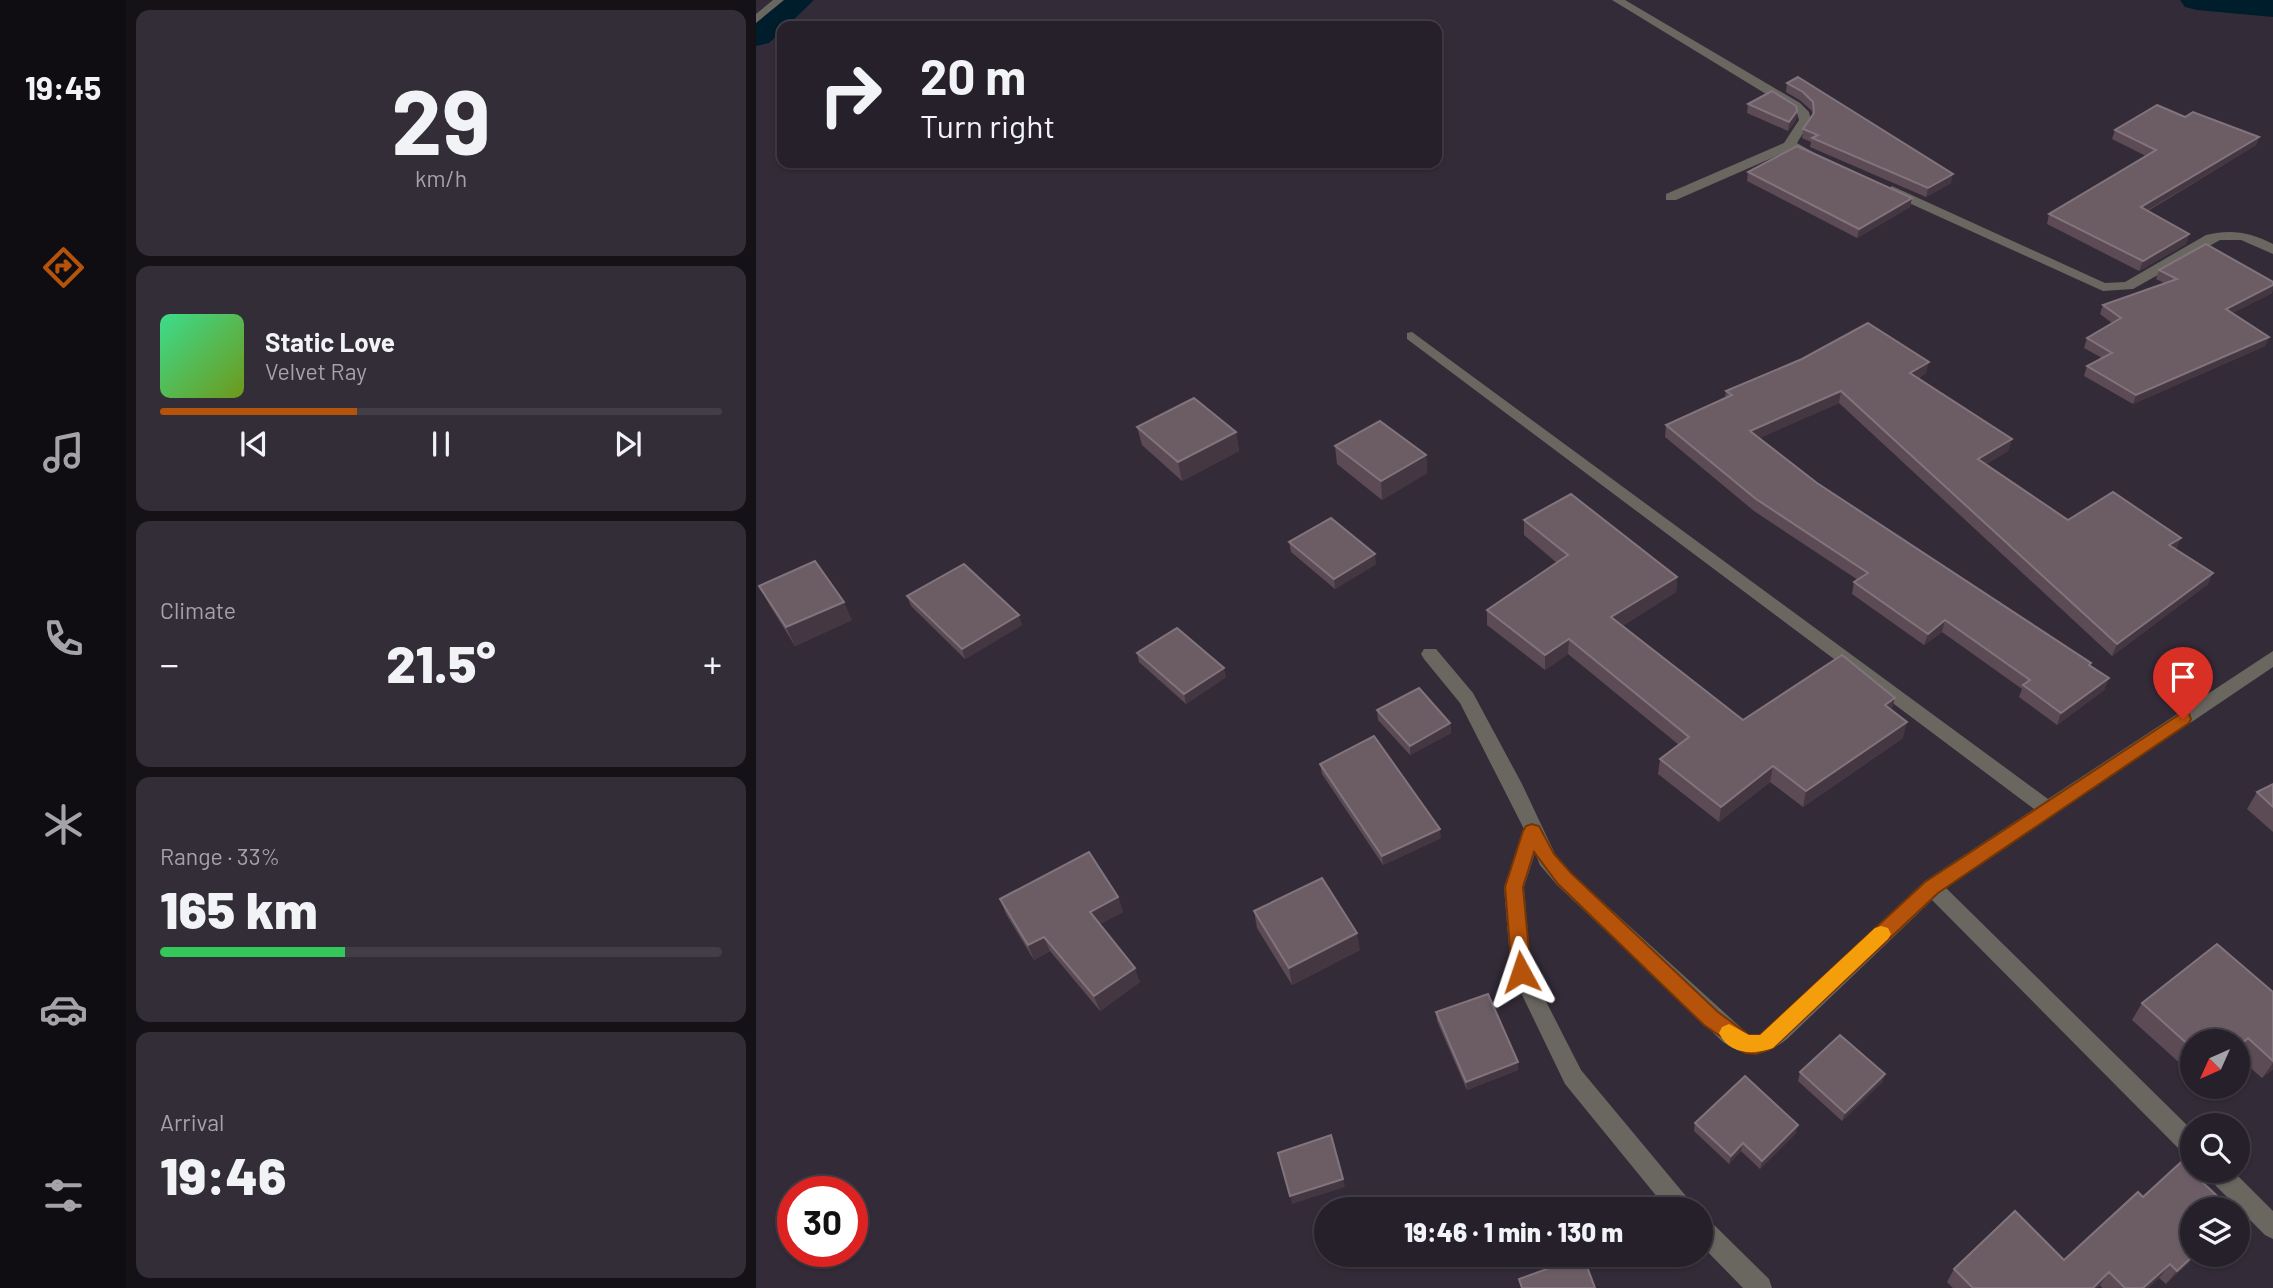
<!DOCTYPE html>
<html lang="en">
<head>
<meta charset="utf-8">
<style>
  :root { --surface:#26202a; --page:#322d36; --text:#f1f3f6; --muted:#a4a3a8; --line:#423e47; --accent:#b45309 }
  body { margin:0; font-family:Barlow,sans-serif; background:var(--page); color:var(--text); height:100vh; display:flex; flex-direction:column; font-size:26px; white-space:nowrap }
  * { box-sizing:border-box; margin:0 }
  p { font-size:23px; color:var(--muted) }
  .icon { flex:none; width:38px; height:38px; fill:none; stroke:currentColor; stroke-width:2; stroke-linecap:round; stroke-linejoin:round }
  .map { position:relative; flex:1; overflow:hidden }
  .details { display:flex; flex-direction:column; gap:10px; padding:10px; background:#151217; width:630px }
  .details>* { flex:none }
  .banner { position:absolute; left:21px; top:21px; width:665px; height:147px; border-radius:14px; box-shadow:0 2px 5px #0004,0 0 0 2px var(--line); background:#26202a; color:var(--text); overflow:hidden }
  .needle { width:46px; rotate:225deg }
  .fabs { position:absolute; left:1424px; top:1029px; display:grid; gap:14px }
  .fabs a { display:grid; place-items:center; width:70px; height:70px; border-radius:50%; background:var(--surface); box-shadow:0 2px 5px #0004,0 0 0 2px var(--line); font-size:35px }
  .speed { position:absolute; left:21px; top:1176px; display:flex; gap:14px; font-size:35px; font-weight:700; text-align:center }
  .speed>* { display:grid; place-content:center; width:91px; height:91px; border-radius:50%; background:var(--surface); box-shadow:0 2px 5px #0004,0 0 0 2px var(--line); line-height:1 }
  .speed .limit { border:10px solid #d22; background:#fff; color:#111 }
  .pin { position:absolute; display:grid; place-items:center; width:60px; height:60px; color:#fff; margin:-72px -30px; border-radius:50% 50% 50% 0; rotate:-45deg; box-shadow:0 0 7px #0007 }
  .pin .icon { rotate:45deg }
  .me { position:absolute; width:77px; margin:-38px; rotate:355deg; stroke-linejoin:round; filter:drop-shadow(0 0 5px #0008) }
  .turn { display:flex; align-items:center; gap:24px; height:147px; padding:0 28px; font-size:32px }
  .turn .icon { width:91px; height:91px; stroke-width:2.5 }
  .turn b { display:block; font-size:49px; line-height:60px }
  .big { font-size:52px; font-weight:800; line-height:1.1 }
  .details .tile { flex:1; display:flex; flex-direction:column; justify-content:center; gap:10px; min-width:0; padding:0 24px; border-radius:14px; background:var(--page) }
  .details .dial { align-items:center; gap:0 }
  .dial b { font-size:91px; line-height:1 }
  .song { display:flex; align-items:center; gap:21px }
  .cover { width:84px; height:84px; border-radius:10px; background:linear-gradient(135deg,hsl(150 70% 55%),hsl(80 70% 35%)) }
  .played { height:7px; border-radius:4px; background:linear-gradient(90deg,var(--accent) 35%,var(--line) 35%) }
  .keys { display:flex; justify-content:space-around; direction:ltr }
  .heat { display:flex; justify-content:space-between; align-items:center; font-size:38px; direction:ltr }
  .charge { height:10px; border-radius:5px; background:linear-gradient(90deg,#34c759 33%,var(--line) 0) }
  .trip { position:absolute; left:558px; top:1197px; width:399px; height:70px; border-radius:35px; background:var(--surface); box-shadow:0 2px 5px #0004,0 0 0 2px var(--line); font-weight:800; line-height:70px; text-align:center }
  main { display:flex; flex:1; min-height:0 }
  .dock { display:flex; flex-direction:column; width:126px; justify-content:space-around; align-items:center; background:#0f0d11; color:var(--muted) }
  .dock .icon { width:49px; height:49px }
  .dock .selected { color:var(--accent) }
  .dock b { font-size:32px; color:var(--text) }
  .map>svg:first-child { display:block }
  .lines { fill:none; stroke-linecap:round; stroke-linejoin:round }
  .canal { fill:#001d2c; fill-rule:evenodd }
  .minor { fill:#6a6760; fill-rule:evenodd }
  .wall { fill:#5c4b54 }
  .shaded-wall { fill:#443741 }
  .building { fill:#6c5d65; stroke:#82747d; stroke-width:2 }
  .route { fill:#b45309; stroke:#753606; stroke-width:2 }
  .slow { fill:#f59e0b }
</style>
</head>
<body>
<main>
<nav class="dock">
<b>19:45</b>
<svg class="icon selected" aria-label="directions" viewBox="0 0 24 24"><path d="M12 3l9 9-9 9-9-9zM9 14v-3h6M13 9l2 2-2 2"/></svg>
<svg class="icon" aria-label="music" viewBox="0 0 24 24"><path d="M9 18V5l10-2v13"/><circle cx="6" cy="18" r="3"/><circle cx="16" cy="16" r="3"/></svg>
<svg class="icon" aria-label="phone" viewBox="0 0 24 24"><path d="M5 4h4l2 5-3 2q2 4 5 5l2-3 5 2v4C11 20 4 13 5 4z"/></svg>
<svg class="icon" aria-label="climate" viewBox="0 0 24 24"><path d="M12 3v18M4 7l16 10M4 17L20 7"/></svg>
<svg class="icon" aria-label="car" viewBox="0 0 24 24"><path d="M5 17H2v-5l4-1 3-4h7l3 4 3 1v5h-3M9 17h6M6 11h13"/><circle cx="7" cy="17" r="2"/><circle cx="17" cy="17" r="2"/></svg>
<svg class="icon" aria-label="filters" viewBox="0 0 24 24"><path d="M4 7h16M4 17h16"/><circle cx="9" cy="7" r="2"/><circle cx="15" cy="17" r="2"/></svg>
</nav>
<section class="details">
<div class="tile dial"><b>29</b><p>km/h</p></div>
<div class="tile">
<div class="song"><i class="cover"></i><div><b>Static Love</b><p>Velvet Ray</p></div></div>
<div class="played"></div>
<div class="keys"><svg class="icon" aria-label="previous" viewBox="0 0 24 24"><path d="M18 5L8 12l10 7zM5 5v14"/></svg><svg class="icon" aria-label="pause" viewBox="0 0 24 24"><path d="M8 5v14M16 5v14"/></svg><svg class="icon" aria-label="next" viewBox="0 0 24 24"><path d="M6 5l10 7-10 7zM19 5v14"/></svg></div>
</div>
<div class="tile"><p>Climate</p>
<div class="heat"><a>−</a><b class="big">21.5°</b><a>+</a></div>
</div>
<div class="tile"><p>Range · 33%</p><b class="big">165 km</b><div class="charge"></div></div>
<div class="tile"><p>Arrival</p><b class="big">19:46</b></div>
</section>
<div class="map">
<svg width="1517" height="1288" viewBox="0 0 1517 1288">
  <rect width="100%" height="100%" fill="#332b38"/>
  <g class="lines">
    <!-- canal -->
    <g class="canal">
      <polygon points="20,0 58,0 31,26 26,26 26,31 13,43 0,46 0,17"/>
      <polygon points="1424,0 1517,0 1517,17 1441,10 1429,7"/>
    </g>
    <!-- minor -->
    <g class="minor">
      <polygon points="17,0 28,0 0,23 0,14"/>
      <polygon points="856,0 869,0 1044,103 1053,112 1055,120 1041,143 1062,155 1062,161 1054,161 1034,150 920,200 910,200 910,194 1028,143 1043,120 1041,113"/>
      <path d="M 1136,186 L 1349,283 L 1369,282 L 1450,235 C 1475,229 1494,232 1517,244 L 1517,254 L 1485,240 L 1464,240 L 1377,289 L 1347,291 L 1131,193 L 1130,190 Z"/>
      <path d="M 656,332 L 1292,799 L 1517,651 L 1517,667 L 1190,888 L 1437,1131 L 1437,1158 L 1429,1155 L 1176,900 L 1031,1039 C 1006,1058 993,1059 967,1042 L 801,885 L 784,865 L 779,853 L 768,887 L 775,972 L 825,1070 L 934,1201 L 938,1209 L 911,1209 L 809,1084 L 755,972 L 748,887 L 768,829 L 704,703 L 668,659 L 665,654 L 668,649 L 680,649 L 717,693 L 766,784 L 799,854 L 815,873 L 993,1035 L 1004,1034 L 1015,1025 L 1169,881 L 1278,809 L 651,339 L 651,333 Z"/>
      <polygon points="1450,1171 1477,1171 1517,1211 1517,1239 1509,1235 1453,1179"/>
      <polygon points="945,1216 953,1220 1013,1279 1016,1288 987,1288 945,1245"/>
    </g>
  </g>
  <!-- wall -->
  <g class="wall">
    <polygon points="1031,83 1195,183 1170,197 1054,147 1055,142 1046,138 1047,129 1056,116 1056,111 1045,101 1030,92"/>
    <polygon points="992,104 1041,111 1040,120 1032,131 991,113"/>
    <polygon points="1429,117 1503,137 1500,145 1392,211 1430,244 1383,271 1291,224 1293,214 1390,156 1356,139 1359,130"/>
    <polygon points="992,172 1156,198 1154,207 1101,238 991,181"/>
    <polygon points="1403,270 1517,282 1516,293 1476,313 1513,337 1509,346 1377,404 1328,376 1331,366 1346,358 1328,348 1331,338 1356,323 1344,314 1347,305 1408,283 1400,279"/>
    <polygon points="1170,373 1163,378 1256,439 1252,451 1230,464 1312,520 1420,549 1452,584 1356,656 1083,403 1003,438 1061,483 1335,663 1334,665 1353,678 1348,690 1301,725 1263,697 1266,689 1186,632 1168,645 1096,594 1098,582 1102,580 998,511 909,437 910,425 969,398 970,391"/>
    <polygon points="381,427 480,432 483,451 426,481 386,445"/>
    <polygon points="579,446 670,455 671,473 626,500 581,464"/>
    <polygon points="768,520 921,577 920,592 866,626 987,720 1136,711 1147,738 1047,807 1014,782 963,822 902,774 904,759 923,745 812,654 789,670 731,625 731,610 801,563 768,535"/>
    <polygon points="533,542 620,564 579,589 535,552"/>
    <polygon points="3,586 96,620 39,646 13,604"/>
    <polygon points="151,596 266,625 209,659 155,606"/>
    <polygon points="381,653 470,677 430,704 383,662"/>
    <polygon points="621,710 694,723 695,733 654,755 622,720"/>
    <polygon points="564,764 685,838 627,865 566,774"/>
    <polygon points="1517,784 1517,832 1491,809 1501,792"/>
    <polygon points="362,897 367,912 344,924 384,982 344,1011 294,951 278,960 250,914 244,899"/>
    <polygon points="498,911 604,950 536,985 501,928"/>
    <polygon points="1517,992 1517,1069 1506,1078 1482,1057 1482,1041 1437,1041 1437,1075 1376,1020 1386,1003"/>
    <polygon points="680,1012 762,1070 711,1090 681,1021"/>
    <polygon points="1044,1072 1129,1074 1126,1082 1086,1121 1042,1081"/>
    <polygon points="939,1123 1040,1133 1004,1169 985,1151 973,1164 938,1131"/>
    <polygon points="1437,1255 1410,1284 1403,1278 1392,1288 1346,1288 1344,1285 1341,1288 1197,1288 1191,1282 1198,1269 1308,1260"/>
  </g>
  <!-- shaded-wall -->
  <g class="shaded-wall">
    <polygon points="1041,111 1040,120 1032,131 1033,122"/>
    <polygon points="1503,137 1500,145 1382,216 1385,207"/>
    <polygon points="1197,174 1195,183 1170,197 1172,188"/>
    <polygon points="1156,198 1154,207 1101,238 1103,229"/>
    <polygon points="1433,234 1430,244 1383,271 1387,261"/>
    <polygon points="1517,285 1516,293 1466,318 1470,309"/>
    <polygon points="1513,337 1509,346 1377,404 1380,395"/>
    <polygon points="1173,362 1170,373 1152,384 1154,373"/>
    <polygon points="1085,391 1083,403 993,443 994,431"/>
    <polygon points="480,432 483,451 426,481 422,462"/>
    <polygon points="1256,439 1252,451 1219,470 1222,459"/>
    <polygon points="670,455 671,473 626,500 625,481"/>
    <polygon points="1425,538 1420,550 1413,545"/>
    <polygon points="619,554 620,564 579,589 578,579"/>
    <polygon points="1457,573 1452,584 1356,656 1361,644"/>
    <polygon points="921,577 920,592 854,633 855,617"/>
    <polygon points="88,602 96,620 39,646 30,627"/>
    <polygon points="263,615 266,625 209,659 206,649"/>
    <polygon points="1189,620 1186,632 1168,645 1172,634"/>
    <polygon points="813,639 812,654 789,670 789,655"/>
    <polygon points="468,668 470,677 430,704 428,694"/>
    <polygon points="1353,678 1348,690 1301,725 1305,713"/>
    <polygon points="1139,698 1135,713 1129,705"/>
    <polygon points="1151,722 1147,738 1047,807 1050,791"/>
    <polygon points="694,723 695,733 654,755 654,746"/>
    <polygon points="1017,766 1014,782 963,822 965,807"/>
    <polygon points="684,829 685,838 627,865 626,856"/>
    <polygon points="362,897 367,912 339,927 334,912"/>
    <polygon points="601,933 604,950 536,985 533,968"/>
    <polygon points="288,937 294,951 278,960 272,945"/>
    <polygon points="379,968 384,982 344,1011 338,996"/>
    <polygon points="1492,1038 1482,1052 1482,1047"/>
    <polygon points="762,1062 762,1070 711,1090 710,1082"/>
    <polygon points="1517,1063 1517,1069 1506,1078"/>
    <polygon points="1129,1074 1126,1082 1086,1121 1089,1113"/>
    <polygon points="1042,1125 1040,1133 1004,1169 1006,1161"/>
    <polygon points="987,1143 985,1151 973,1164 975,1156"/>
    <polygon points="587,1179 589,1187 536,1204 534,1196"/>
    <polygon points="1438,1255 1442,1255 1410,1284 1421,1271"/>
    <polygon points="1414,1264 1403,1278 1392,1288 1387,1288"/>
    <polygon points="1353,1272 1344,1285 1341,1288 1337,1288"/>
  </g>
  <!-- building -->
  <g class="building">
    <polygon points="1042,77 1197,174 1172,188 1056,138 1062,135 1047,129 1058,113 1057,102 1047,92 1031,83"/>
    <polygon points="1016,91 1040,106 1041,111 1033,122 992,104"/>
    <polygon points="1401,105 1429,117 1437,112 1503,137 1385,207 1433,234 1387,261 1293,214 1400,150 1359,130"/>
    <polygon points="1041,146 1156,198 1103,229 992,172"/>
    <polygon points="1450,244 1517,282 1517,285 1470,309 1513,337 1380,395 1331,366 1356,353 1331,338 1365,318 1347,305 1421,279 1403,270"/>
    <polygon points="1112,323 1173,362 1154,373 1256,439 1222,459 1312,520 1357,492 1425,538 1413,545 1457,573 1361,644 1085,391 994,431 1061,483 1335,663 1333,665 1353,678 1305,713 1267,685 1274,680 1189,620 1172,634 1098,582 1112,573 1000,499 910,425 976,395 970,391 1046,359"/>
    <polygon points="438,398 480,432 422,462 381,427"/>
    <polygon points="624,421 670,455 625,481 579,446"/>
    <polygon points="815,494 921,577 855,617 987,720 1086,655 1139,698 1129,705 1151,722 1050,791 1017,766 965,807 904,759 933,737 813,639 789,655 731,610 812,555 768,520"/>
    <polygon points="575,518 619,554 578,579 533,542"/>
    <polygon points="59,561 88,602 30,627 3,586"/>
    <polygon points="208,564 263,615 206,649 151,596"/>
    <polygon points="421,628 468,668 428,694 381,653"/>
    <polygon points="663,688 694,723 654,746 621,710"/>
    <polygon points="618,736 684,829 626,856 564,764"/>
    <polygon points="1517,784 1517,807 1501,792"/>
    <polygon points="333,852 362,897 334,912 379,968 338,996 288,937 272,945 244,899"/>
    <polygon points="566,878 601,933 533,968 498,911"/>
    <polygon points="1461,944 1517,992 1517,1061 1492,1038 1482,1047 1482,1041 1437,1041 1437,1049 1386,1003"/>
    <polygon points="732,994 762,1062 710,1082 680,1012"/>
    <polygon points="1084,1035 1129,1074 1089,1113 1044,1072"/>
    <polygon points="989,1076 1042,1125 1006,1161 987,1143 975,1156 939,1123"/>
    <polygon points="575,1135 587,1179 534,1196 522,1153"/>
    <polygon points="1425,1162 1475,1209 1437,1209 1437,1255 1438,1255 1421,1271 1414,1264 1387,1288 1369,1288 1353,1272 1337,1288 1217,1288 1198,1269 1259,1211 1308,1260 1382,1192 1387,1197"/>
    <polygon points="827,1256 839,1288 766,1288 763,1279"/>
  </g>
  <!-- route -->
  <polygon class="route" points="1427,712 1433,714 1435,719 1433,723 1182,893 1017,1048 1000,1054 989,1053 948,1025 802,884 778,852 767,887 775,972 772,978 765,980 758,978 756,972 749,887 767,831 770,826 776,824 783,826 798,854 815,873 962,1012 993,1035 1004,1035 1169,882"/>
  <!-- slow -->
  <path class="slow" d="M 1125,926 L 1132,928 L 1135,934 L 1132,939 L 1017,1048 C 998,1055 973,1055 963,1033 L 966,1027 L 973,1024 L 993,1035 L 1004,1035 L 1119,928 Z"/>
</svg>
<div class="fabs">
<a><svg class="needle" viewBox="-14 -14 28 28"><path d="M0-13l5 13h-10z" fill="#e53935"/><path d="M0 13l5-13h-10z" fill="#a4a3a8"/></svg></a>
<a><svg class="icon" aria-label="search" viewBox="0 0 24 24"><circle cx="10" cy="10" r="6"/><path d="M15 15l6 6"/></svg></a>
<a><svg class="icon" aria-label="layers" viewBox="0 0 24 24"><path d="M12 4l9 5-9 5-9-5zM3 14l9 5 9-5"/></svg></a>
</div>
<div class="speed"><div class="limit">30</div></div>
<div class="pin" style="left:1427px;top:719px;background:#d93025"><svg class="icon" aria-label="arrive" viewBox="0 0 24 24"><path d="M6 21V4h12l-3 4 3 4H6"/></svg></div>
<svg class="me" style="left:765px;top:972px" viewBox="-20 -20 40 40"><path d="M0-17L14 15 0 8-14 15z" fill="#b45309" stroke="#fff" stroke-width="4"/></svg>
<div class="trip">19:46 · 1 min · 130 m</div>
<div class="banner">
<div class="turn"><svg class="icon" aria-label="right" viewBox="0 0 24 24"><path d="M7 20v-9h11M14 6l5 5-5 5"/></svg><div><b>20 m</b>Turn right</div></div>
</div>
</div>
</main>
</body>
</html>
